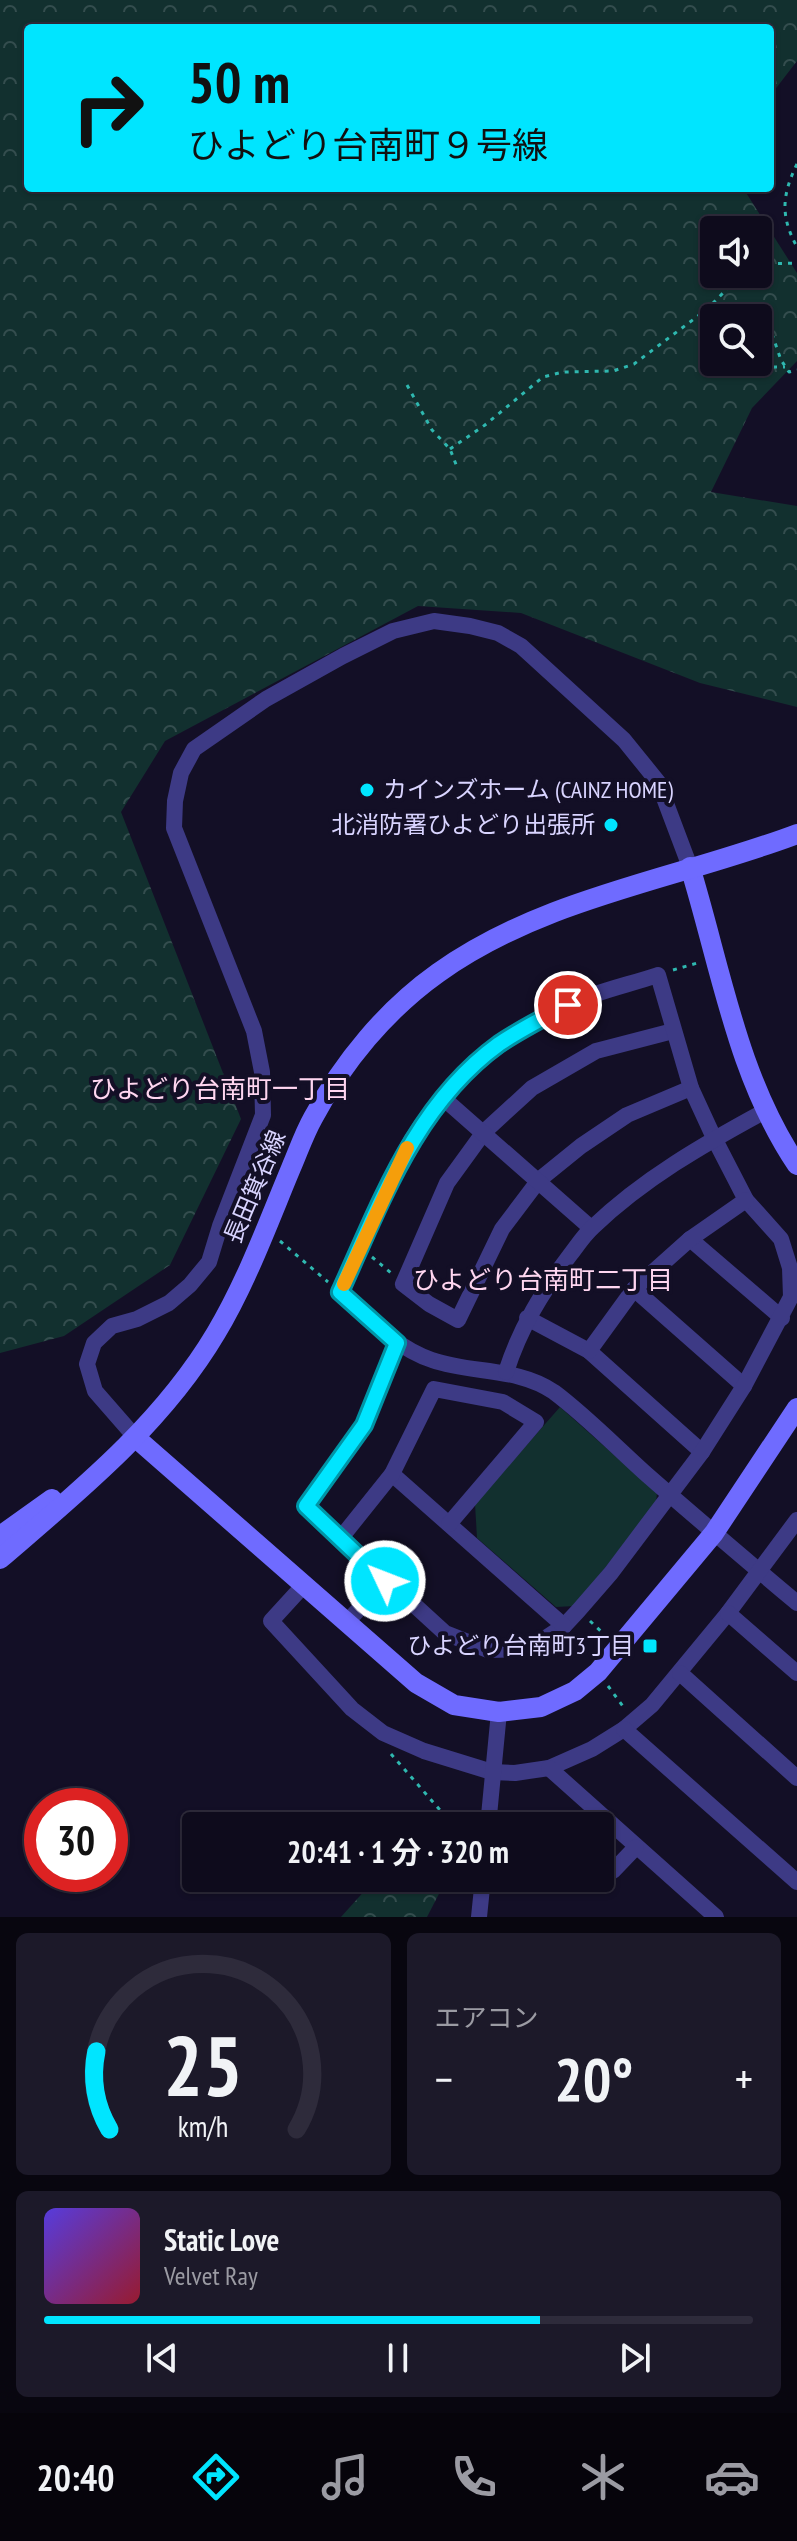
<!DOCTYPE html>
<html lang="ja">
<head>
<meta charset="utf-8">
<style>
  :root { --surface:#0e0b1c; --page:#1c1929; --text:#f1f3f6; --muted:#9b9ba3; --line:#2e2b3b; --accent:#00e5ff }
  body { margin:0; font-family:"PT Sans Narrow","Noto Sans JP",sans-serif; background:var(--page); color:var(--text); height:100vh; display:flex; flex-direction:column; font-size:30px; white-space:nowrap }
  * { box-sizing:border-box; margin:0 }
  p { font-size:26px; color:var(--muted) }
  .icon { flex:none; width:44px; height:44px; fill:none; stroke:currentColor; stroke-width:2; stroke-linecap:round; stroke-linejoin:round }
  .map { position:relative; height:1917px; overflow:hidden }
  .side { display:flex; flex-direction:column; gap:16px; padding:16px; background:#08060f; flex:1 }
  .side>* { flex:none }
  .guide { position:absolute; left:24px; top:24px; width:750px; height:168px; border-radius:8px; box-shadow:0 2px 6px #0004,0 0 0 2px var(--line); background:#00e5ff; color:#111; overflow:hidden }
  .tools { position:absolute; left:700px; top:216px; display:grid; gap:16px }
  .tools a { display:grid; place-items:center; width:72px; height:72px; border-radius:8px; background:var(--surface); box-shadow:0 2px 6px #0004,0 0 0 2px var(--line); font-size:40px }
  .speed { position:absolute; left:24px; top:1788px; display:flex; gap:16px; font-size:40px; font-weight:700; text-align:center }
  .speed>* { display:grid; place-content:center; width:104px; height:104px; border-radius:50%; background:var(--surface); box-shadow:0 2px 6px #0004,0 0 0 2px var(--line); line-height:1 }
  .speed .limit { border:12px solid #d22; background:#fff; color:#111 }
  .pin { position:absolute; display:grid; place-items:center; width:68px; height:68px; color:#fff; margin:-34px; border:4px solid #fff; border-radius:50%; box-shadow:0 2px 8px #0007 }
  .me { position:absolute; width:88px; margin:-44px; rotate:313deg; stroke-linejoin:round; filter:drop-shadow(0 0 6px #0008) }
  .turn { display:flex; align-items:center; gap:28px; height:168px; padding:0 32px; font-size:36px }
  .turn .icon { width:104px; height:104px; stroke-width:2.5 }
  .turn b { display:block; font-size:56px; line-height:68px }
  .big { font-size:60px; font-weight:700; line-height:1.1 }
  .side .widget { flex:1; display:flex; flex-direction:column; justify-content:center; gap:12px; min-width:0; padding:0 28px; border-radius:12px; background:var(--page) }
  .side .dial { align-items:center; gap:0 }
  .dial svg { height:208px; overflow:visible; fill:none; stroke:var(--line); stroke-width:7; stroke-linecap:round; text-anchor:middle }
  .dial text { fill:var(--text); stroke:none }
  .song { display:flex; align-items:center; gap:24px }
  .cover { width:96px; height:96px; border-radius:12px; background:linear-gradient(135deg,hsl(250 70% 55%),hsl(350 70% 35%)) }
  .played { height:8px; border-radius:4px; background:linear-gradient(90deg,var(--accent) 70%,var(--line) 70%) }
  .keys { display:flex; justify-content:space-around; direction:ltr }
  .heat { display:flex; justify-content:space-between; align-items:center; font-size:44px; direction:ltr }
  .side .tiles { flex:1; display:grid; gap:16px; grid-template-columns:1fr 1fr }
  .widget:last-child { grid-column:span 2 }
  .trip { position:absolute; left:182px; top:1812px; width:432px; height:80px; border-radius:8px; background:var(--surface); box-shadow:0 2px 6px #0004,0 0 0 2px var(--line); font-weight:700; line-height:80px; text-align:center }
  .tabs { display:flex; height:128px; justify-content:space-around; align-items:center; background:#06040b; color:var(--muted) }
  .tabs .icon { width:56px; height:56px }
  .tabs .current { color:var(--accent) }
  .tabs b { font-size:36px; color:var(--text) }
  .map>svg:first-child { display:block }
  .forest { fill:url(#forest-crowns); fill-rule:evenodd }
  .park { fill:#12302f }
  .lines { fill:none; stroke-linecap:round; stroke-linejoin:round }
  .path { stroke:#2fb8b0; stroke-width:3; stroke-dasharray:4 6; stroke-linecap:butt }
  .street { stroke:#3d3a85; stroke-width:16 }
  .secondary { stroke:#6f6bff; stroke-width:20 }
  .route-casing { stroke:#0095a6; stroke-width:20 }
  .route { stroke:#00e5ff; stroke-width:14 }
  .slow { stroke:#f59e0b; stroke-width:14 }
  .poi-dot { fill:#00e5ff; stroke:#130f26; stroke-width:3 }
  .labels { text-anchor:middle; stroke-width:8; stroke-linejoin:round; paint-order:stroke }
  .poi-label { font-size:24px; fill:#d9d4ff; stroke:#130f26; text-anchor:end }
  .street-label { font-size:24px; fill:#d9d4ff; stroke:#130f26 }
  .neighbourhood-label { font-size:26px; fill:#ffd6f0; stroke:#130f26 }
</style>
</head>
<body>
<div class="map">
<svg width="797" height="1917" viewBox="0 0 797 1917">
  <defs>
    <pattern id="forest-crowns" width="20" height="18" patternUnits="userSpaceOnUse" patternTransform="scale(2)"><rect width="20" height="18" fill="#12302f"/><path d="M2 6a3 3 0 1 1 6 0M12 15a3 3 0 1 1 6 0" fill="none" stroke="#344d4e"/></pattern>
  </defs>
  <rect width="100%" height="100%" fill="#130f26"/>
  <!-- forest -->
  <g class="forest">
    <path d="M 0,0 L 797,0 L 797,61 L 770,96 L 770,28 L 28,28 L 28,188 L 743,188 L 797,273 L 797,361 L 752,408 L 711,492 L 797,506 L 797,707 L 700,683 L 521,613 L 418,606 L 165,741 L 121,812 L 241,1119 L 170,1265 L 64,1336 L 0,1353 ZM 714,230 L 758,230 L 758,274 L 714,274 ZM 714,318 L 758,318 L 758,362 L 714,362 Z"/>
    <polygon points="376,1878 427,1878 443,1886 427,1917 341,1917"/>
  </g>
  <!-- park -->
  <polygon class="park" points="560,1407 657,1493 656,1503 575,1606 556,1607 477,1538 475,1504"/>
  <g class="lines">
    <!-- path -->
    <g class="path">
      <path d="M 797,164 C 782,195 780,216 797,247"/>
      <polyline points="758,264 797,263"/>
      <polyline points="772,334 781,360 789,372 797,370"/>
      <polyline points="773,367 785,367"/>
      <polyline points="407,385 432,430 450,449 457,467"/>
      <polyline points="450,449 485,425 543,377 563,372 613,371 634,364 706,310 742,274"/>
      <polyline points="673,970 701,962"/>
      <polyline points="280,1241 328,1282"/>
      <polyline points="372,1257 391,1273"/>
      <polyline points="590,1621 605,1635"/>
      <polyline points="608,1686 625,1709"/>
      <polyline points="391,1754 454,1826"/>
    </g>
    <!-- street -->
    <g class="street">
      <polyline points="673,1031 596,1051 532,1088 484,1132 447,1183 403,1284 429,1304 458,1320 502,1229 539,1180 581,1146 627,1115 691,1088"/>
      <polyline points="442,1097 591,1228"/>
      <polyline points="690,1239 782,1318"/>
      <polyline points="634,1289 744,1386"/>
      <polyline points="527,1318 589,1351 702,1452"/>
      <path d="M 397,1343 L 364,1425 L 306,1506 L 445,1633 L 488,1650 L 529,1649 L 564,1626 L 578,1611 L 611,1573 L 702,1452 L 744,1386 L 791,1297 L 790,1268 L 781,1239 L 746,1200 L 714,1138 L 691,1088 L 658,975 C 628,985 594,992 565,1006 C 499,1038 440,1087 404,1153 C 380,1197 361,1246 340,1292 C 368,1317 395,1348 432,1360 C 472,1374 518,1367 554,1392 C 586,1416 615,1446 645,1473 C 695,1517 746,1560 797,1603"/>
      <polyline points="589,1351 634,1289 690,1239 746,1200"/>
      <path d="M 506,1372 C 520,1328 542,1292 570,1255 C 577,1246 584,1235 593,1227 C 643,1179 704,1144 765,1111"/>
      <polyline points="136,1438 95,1391 87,1364 94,1343 112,1326 137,1319 169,1303 190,1285 209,1262 220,1226 263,1115 262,1072 254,1031 174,828 175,801 181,773 194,749 266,699 343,656 393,631 434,621 470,626 498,633 521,646 624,740 658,782 690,867"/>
      <polyline points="392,1474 564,1626"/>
      <polyline points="340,1539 392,1474 434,1389 503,1402 536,1422 449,1524"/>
      <polyline points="303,1586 271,1621 352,1709 383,1733 424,1751 492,1772 515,1773 549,1768 592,1749 624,1729 652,1705 728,1613 797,1520"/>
      <polyline points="728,1613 797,1673"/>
      <polyline points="346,1623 385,1581"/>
      <polyline points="680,1673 797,1778"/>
      <polyline points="624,1729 797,1882"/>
      <polyline points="549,1768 716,1917"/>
      <polyline points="488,1826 499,1712"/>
      <polyline points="600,1869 613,1871 636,1847"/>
      <polyline points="479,1917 483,1878"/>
    </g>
    <!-- secondary -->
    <g class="secondary">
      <path d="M 690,867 C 721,968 737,1076 797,1165"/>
      <polyline points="136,1438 416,1683 454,1705 499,1712 541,1707 575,1691 598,1672 714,1533 797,1408"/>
      <polyline points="0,1536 52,1499"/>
      <path d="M 0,1559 C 79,1491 162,1424 216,1333 C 247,1281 268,1223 291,1168 C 298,1152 304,1134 313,1118 C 343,1062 386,1010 438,973 C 544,897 678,879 797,834"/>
    </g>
  </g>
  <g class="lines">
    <!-- route casing -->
    <g class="route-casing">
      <path id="route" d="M 385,1581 L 306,1506 L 364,1425 L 397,1343 L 340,1292 C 381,1202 416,1104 499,1044 C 521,1029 545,1017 568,1005"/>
    </g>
    <!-- route -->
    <use href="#route" class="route"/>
    <!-- slow -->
    <polyline class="slow" points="344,1284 407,1148"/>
  </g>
  <!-- markers -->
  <g class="poi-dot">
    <circle cx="367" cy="790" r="8"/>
    <circle cx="611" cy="825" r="8"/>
    <rect x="642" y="1638" width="16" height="16" rx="4"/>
  </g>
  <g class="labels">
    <!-- poi labels -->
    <g class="poi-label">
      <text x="383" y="798" text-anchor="start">カインズホーム (CAINZ HOME)</text>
      <text x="595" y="833">北消防署ひよどり出張所</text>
      <text x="634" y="1654">ひよどり台南町3丁目</text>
    </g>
    <!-- street labels -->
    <g class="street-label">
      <text transform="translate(255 1187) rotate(-67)" y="8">長田箕谷線</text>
    </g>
    <!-- neighbourhood labels -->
    <g class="neighbourhood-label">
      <text x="220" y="1098">ひよどり台南町一丁目</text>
      <text x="543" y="1289">ひよどり台南町二丁目</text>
    </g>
  </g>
</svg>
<div class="tools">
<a><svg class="icon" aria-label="sound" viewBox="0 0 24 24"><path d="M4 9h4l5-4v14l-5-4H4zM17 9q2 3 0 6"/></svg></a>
<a><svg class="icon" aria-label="search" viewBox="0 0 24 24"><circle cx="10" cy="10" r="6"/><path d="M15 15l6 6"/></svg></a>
</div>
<div class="speed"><div class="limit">30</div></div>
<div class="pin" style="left:568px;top:1005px;background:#d93025"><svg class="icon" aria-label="arrive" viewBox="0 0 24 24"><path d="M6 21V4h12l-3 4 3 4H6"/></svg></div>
<svg class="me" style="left:385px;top:1581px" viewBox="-20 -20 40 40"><circle r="17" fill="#00e5ff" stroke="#fff" stroke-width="3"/><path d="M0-11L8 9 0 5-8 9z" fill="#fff"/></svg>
<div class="trip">20:41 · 1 分 · 320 m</div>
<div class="guide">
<div class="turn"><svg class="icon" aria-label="right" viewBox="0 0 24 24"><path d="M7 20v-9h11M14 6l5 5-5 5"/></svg><div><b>50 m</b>ひよどり台南町９号線</div></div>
</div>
</div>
<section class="side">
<div class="tiles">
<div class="widget dial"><svg viewBox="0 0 100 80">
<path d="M14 69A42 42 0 1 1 86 69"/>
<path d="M14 69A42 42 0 0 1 9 39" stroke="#00e5ff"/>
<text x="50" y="56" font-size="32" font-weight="700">25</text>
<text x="50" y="72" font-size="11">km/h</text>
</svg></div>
<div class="widget"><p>エアコン</p>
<div class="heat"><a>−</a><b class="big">20°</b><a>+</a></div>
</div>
<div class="widget">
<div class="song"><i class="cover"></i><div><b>Static Love</b><p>Velvet Ray</p></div></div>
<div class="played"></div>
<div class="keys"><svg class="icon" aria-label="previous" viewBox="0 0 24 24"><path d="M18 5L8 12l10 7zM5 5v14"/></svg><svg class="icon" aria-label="pause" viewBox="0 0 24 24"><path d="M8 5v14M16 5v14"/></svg><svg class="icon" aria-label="next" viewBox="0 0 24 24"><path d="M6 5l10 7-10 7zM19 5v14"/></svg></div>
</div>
</div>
</section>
<nav class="tabs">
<b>20:40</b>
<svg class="icon current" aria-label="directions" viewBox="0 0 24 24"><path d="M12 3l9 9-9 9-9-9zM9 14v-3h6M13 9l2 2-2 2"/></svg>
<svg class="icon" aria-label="music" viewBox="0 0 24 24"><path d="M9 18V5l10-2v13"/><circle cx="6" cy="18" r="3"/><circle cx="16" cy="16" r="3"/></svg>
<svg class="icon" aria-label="phone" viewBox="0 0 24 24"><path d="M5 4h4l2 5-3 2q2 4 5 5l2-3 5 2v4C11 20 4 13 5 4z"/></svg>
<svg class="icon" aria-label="climate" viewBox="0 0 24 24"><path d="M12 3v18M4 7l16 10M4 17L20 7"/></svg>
<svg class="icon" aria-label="car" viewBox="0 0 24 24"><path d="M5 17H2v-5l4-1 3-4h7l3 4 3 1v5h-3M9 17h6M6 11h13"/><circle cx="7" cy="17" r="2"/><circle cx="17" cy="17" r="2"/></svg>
</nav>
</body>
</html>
